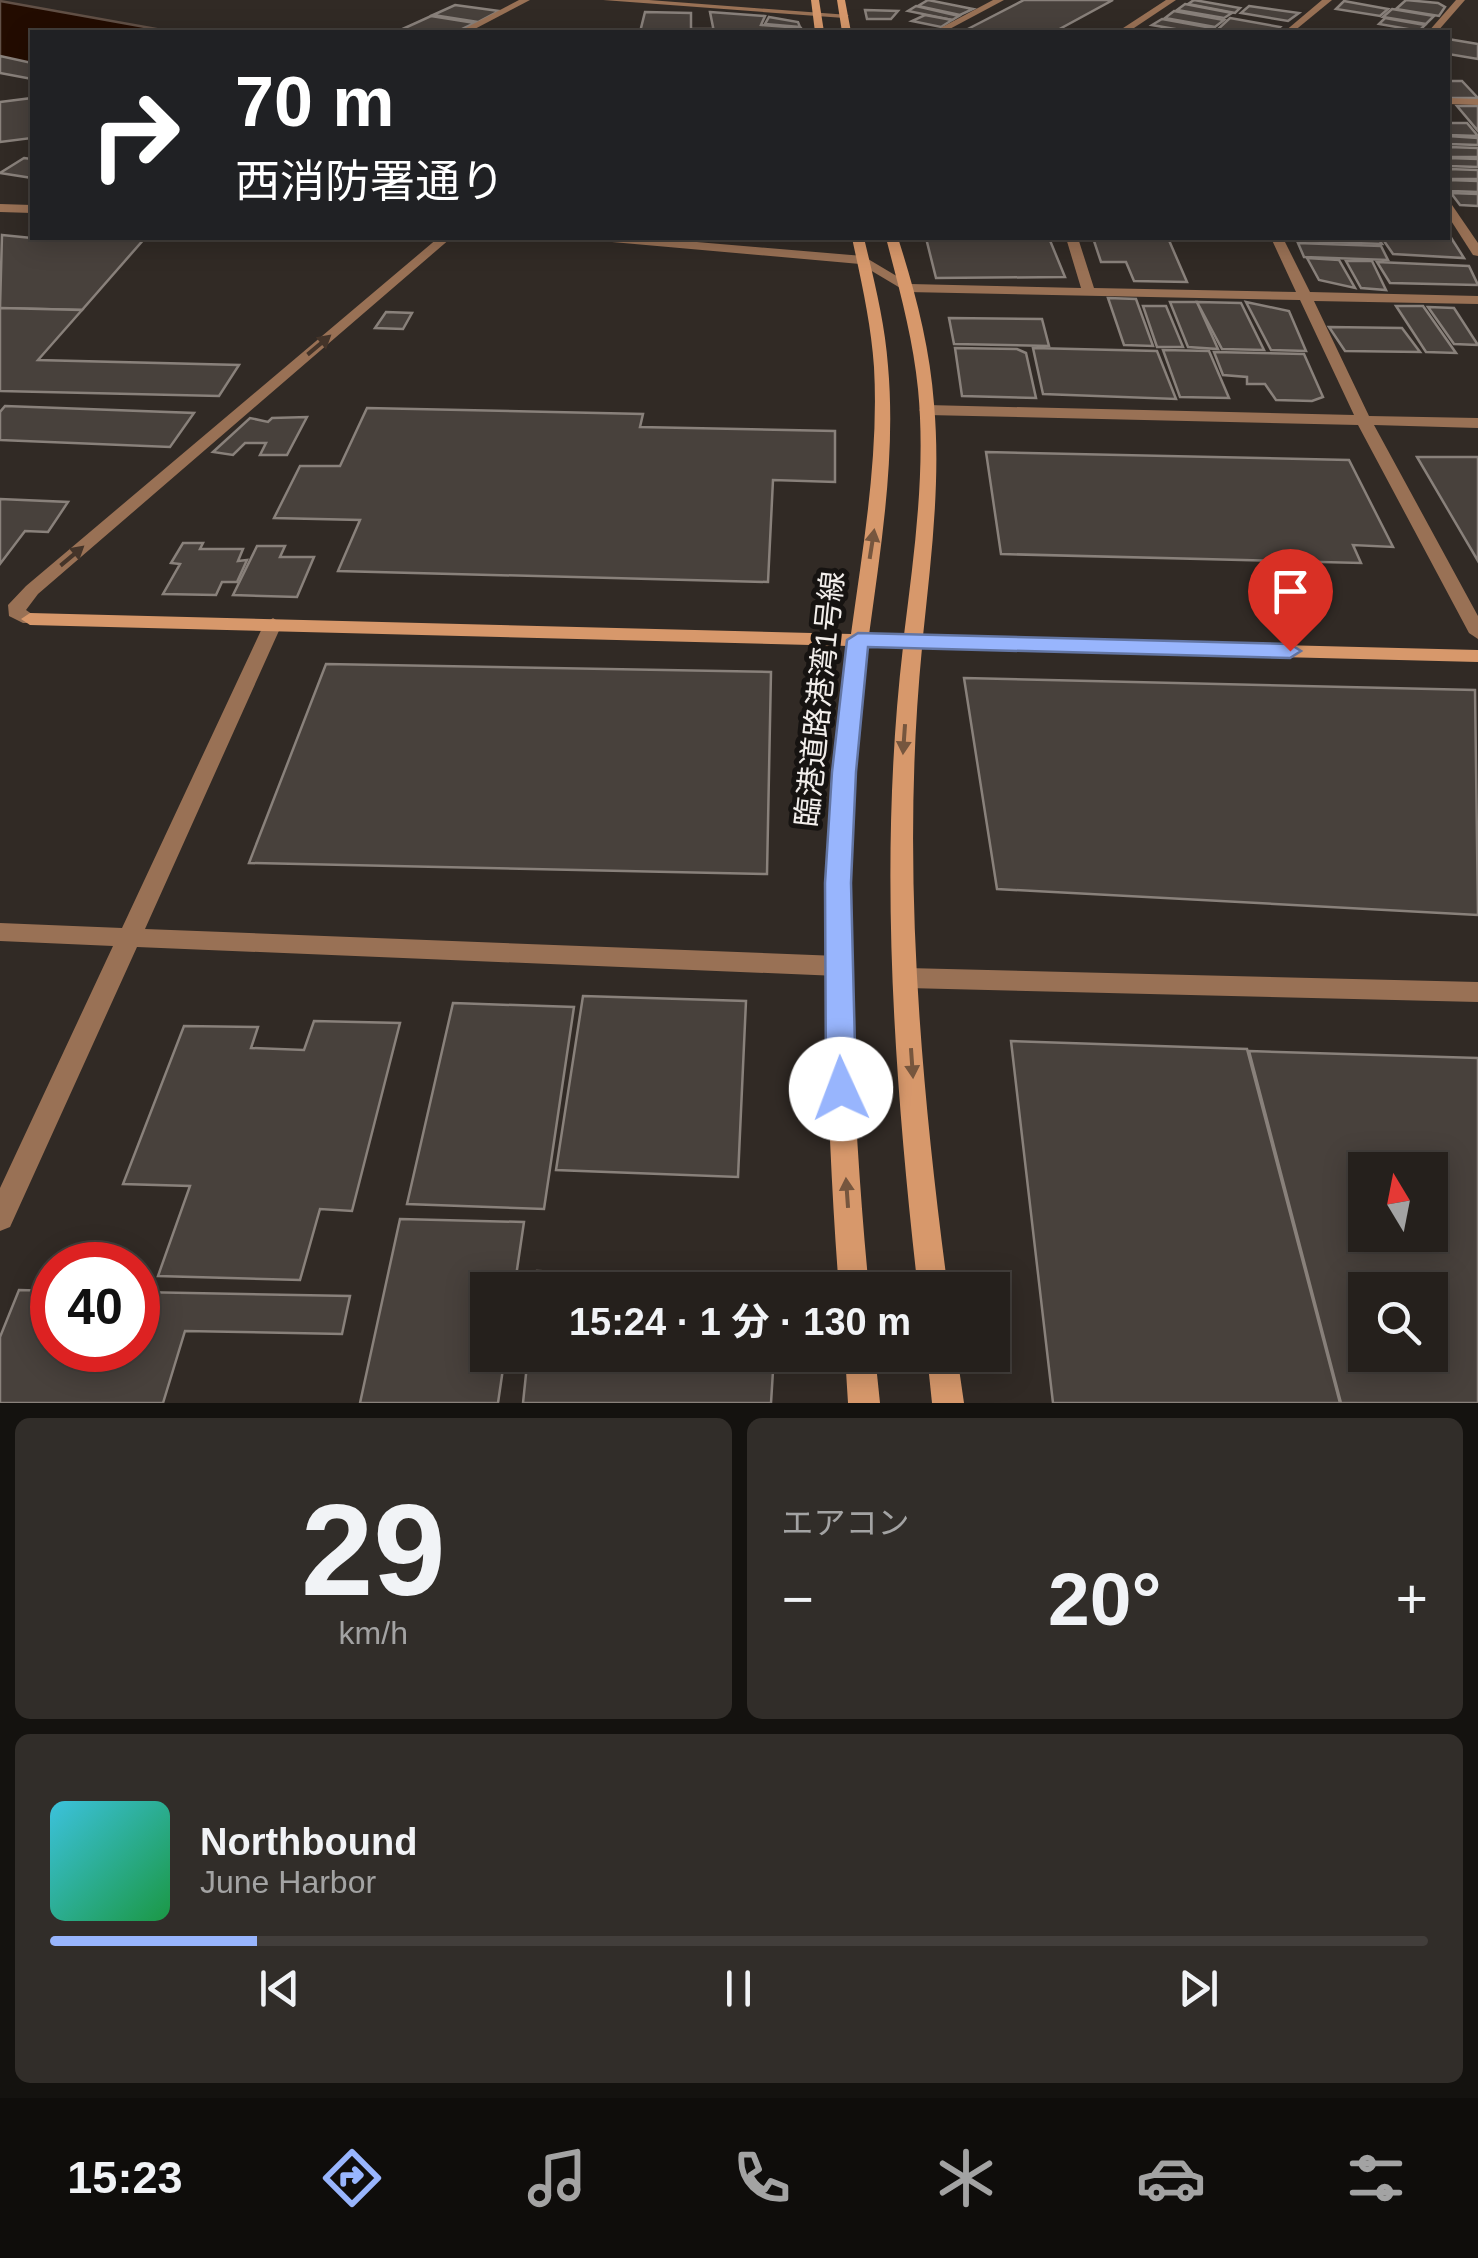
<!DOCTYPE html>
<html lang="ja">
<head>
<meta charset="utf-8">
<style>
  :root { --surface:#25201c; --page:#312d29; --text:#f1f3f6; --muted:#a3a3a3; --line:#423e3b; --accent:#98b5fd }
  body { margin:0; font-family:Arial,"Noto Sans JP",sans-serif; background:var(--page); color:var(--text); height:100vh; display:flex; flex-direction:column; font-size:38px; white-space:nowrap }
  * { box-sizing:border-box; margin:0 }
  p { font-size:32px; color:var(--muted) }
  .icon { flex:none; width:55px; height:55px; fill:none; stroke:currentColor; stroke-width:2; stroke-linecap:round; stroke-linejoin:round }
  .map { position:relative; height:1403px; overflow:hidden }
  .panel { display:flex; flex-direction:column; gap:15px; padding:15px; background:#14120f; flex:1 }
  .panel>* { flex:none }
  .top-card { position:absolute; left:30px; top:30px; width:1420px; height:210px; border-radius:0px; box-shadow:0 5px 25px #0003,0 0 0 2px var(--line); background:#202124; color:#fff; overflow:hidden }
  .needle { width:65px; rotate:350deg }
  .controls { position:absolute; left:1348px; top:1152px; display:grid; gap:20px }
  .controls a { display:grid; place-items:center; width:100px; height:100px; border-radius:0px; background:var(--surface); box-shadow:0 5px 25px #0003,0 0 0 2px var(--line); font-size:50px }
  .speed { position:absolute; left:30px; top:1242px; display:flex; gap:20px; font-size:50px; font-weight:700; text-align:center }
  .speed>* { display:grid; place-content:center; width:130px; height:130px; border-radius:50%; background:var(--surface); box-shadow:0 5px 25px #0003,0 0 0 2px var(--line); line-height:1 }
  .speed .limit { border:15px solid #d22; background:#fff; color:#111 }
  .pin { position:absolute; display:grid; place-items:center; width:85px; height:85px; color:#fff; margin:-102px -42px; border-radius:50% 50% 50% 0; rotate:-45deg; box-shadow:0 0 10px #0007 }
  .pin .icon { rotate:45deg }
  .me { position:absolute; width:110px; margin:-55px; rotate:358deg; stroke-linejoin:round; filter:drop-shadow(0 0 8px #0008) }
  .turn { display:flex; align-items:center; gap:35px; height:210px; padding:0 40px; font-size:45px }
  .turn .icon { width:130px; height:130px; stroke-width:2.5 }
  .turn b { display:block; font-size:70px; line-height:85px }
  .big { font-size:75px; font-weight:700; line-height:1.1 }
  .panel .widget { flex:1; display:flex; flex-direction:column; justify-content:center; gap:15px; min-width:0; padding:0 35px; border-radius:15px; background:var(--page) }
  .panel .dial { align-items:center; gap:0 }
  .dial b { font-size:130px; line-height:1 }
  .song { display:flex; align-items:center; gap:30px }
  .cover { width:120px; height:120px; border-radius:15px; background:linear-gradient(135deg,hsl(190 70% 55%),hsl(140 70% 35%)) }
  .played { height:10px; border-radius:5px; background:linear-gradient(90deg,var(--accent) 15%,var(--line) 15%) }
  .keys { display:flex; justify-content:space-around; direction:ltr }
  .heat { display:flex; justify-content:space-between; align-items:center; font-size:55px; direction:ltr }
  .panel .tiles { flex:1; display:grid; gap:15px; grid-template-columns:1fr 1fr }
  .widget:last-child { grid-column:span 2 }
  .trip { position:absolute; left:470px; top:1272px; width:540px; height:100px; border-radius:0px; background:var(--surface); box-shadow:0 5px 25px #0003,0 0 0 2px var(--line); font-weight:700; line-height:100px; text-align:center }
  .dock { display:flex; height:160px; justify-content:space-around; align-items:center; background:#0f0d0b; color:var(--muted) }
  .dock .icon { width:70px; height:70px }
  .dock .current { color:var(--accent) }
  .dock b { font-size:45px; color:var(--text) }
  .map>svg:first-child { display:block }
  .water { fill:#230c00; stroke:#615046; stroke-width:2.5 }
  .building { fill:#48413c; stroke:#89817b; stroke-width:2.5; fill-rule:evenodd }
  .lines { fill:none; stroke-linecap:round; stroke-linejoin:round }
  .street { fill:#997155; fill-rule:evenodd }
  .secondary { fill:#d7986b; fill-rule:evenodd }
  .oneway { fill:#443429 }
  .oneway2 { fill:#76563e }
  .route { fill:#98b5fd; stroke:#6376a4; stroke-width:2.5 }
  .labels { text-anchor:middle; stroke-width:10; stroke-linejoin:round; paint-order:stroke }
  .street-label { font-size:30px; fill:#f2eeeb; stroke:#161311 }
</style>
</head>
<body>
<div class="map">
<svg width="1478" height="1403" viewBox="0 0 1478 1403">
  <rect width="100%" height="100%" fill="#312a25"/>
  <!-- water -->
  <polygon class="water" points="0,1 173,32 32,32 32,64 0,58"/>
  <!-- building -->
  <g class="building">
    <polygon points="928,0 973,9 960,15 918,6"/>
    <polygon points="1024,0 1113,0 1054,32 962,32"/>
    <polygon points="1194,0 1240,8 1235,13 1188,4"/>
    <polygon points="1406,0 1438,3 1445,7 1439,16 1396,9"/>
    <polygon points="1344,1 1388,9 1380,16 1336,9"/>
    <polygon points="1185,4 1232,13 1224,18 1177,10"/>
    <polygon points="455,5 499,11 478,22 433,15"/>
    <polygon points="916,6 959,16 952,20 908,11"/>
    <polygon points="1249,6 1299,13 1288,21 1241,13"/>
    <polygon points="1392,9 1434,16 1426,24 1383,17"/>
    <polygon points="865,10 898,11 891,19 867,19"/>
    <polygon points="1174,11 1224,20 1215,27 1165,18"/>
    <polygon points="645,12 691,13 691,29 711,29 711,32 640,32"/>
    <polygon points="710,12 765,16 761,25 801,28 802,32 714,32"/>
    <polygon points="925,15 952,20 941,27 912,21"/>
    <polygon points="431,16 475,23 456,32 396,32"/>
    <polygon points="769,17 798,22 800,27 765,24"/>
    <polygon points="1230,18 1280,27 1274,32 1217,30"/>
    <polygon points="1385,18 1425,25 1419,31 1379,24"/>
    <polygon points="1162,19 1212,28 1206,32 1192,32 1152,25"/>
    <polygon points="1448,39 1478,44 1478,59 1448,54"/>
    <polygon points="0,56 32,63 32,79 0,73"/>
    <polygon points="1448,81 1462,81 1478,98 1450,98"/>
    <polygon points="32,98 32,138 0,142 0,102"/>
    <polygon points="1457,106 1478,106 1478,131"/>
    <polygon points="1448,123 1467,123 1478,136 1448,135"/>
    <polygon points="1448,136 1478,138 1478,145 1448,144"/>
    <polygon points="1448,147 1478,148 1478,157 1448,157"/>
    <polygon points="24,158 32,159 32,178 0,173"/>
    <polygon points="1448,158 1478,159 1478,167 1448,166"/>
    <polygon points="1448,169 1478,170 1478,179 1448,179"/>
    <polygon points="1448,180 1478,181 1478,192 1451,191"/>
    <polygon points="1451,193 1478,194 1478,206 1460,205"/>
    <polygon points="1448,233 1464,258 1393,254 1382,238 1448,238"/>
    <polygon points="2,235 32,238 145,238 82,310 0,308"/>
    <polygon points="926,238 1049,238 1065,277 936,278"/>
    <polygon points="1093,238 1168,238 1187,282 1134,281 1126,262 1101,262"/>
    <polygon points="1297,238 1378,238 1382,244 1299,241"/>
    <polygon points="1298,243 1381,246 1388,260 1304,257"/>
    <polygon points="1307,258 1339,260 1355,288 1319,280"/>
    <polygon points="1346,261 1372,261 1386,290 1361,288"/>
    <polygon points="1377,262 1469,266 1478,285 1390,283"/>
    <polygon points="1108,298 1136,299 1153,346 1124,345"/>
    <polygon points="1170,302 1197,302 1218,349 1188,347"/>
    <polygon points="1197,302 1241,303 1264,350 1222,349"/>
    <polygon points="1246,302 1289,311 1306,351 1271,350"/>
    <polygon points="1143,306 1166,306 1183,347 1157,347"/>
    <polygon points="1396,306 1423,306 1456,353 1426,352"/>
    <polygon points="1428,307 1454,308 1478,345 1454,344"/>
    <polygon points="0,308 82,310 38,360 239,365 219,396 0,391"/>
    <polygon points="386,312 412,313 403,329 375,328"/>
    <polygon points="949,318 1042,319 1049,346 954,344"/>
    <polygon points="1329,327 1402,328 1420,352 1345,351"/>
    <polygon points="955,348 1017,349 1026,353 1036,398 962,396"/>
    <polygon points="1033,348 1157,351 1176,399 1043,394"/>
    <polygon points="1163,350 1209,351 1229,398 1180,397"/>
    <polygon points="1214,352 1304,354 1323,397 1312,401 1276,400 1265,384 1247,384 1247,377 1223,375"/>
    <polygon points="5,406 194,413 170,447 0,440 0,412"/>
    <polygon points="367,408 643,414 640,427 835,431 835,482 773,480 768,582 338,571 360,520 274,518 300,466 340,466"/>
    <polygon points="307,417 287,455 260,455 266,443 245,443 233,455 213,452 250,418 268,422 272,418"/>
    <polygon points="986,452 1349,460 1393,547 1353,545 1361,563 1001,554"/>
    <polygon points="1417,457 1478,457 1478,561"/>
    <polygon points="0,499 68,502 48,532 25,531 0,564"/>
    <polygon points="183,543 203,543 200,549 243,549 238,561 247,560 237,582 222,582 216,595 163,594 180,564 171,563"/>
    <polygon points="257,546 285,546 280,557 314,557 297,597 233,595"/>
    <polygon points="326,664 771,672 767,874 249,863"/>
    <polygon points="964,678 1475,690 1478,915 997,889"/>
    <polygon points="583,996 746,1001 738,1177 556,1170"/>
    <polygon points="453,1003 574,1007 544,1209 407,1204"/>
    <polygon points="314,1021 400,1023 352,1211 320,1209 300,1280 158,1276 190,1186 123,1184 184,1026 258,1027 251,1048 304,1050"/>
    <polygon points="1011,1041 1247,1049 1340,1403 1053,1403"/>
    <path d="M 1249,1051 L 1478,1058 L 1478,1403 L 1341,1403 ZM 1365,1170 L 1430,1170 L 1430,1235 L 1365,1235 ZM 1365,1290 L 1430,1290 L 1430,1355 L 1365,1355 Z"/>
    <polygon points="400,1219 524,1222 514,1290 488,1290 488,1355 505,1355 498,1403 360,1403"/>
    <polygon points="537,1271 777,1281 777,1290 535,1290"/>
    <polygon points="19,1290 52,1291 52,1350 138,1350 138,1292 350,1296 342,1334 185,1331 163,1403 0,1403 0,1337"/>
    <polygon points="528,1355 774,1355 771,1403 523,1403"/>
  </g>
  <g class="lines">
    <!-- street -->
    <g class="street">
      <polygon points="519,0 530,0 469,32 458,32"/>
      <polygon points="603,0 649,0 849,15 844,18"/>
      <polygon points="993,0 1004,0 944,32 933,32"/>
      <polygon points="1166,0 1176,0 1128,32 1117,32"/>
      <polygon points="1322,0 1332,0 1293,32 1284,32"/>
      <polygon points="1456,0 1465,0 1437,32 1428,32"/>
      <polygon points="1448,98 1478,99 1478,105 1448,104"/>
      <polygon points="0,204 32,205 32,213 0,212"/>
      <polygon points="1448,204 1452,205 1478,243 1478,256 1473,255 1448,216"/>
      <polygon points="438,238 451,238 38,594 26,610 39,619 37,623 23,623 9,616 8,605 26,586"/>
      <polygon points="606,238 650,238 863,256 910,284 1081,288 1066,238 1078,238 1094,288 1296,292 1271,238 1283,238 1310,292 1478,296 1478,304 1314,301 1369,416 1478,418 1478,428 1374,425 1478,616 1478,639 1469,633 1358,425 927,415 919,410 927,405 1354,415 1300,300 907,292 860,264 612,242"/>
      <polygon points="273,618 282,624 145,929 838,956 847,959 850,966 847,973 838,976 137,947 10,1227 0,1231 0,1188 113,946 0,941 0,923 122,928 264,624"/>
      <polygon points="907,968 1478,982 1478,1002 907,988 898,985 895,978 898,971"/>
    </g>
    <!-- secondary -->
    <g class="secondary">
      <polygon points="811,0 819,0 824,32 815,32"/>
      <polygon points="837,0 845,0 851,32 842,32"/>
      <path d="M 852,238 L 864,238 C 874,280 885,323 888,366 C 896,455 881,546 869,635 L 904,635 C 914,554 926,471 918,389 C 913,338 899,288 886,238 L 898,238 C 915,291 930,347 934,404 C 941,481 931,559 923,636 L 1478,650 L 1478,662 L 922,648 C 901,862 920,1077 948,1290 L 918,1290 C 894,1077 878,861 903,647 L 868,646 C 841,861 849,1075 869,1290 L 839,1290 C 823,1075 819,860 849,646 L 30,625 L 21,619 L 30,613 L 851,634 C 863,546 879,456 874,367 C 871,323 861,280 852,238 Z"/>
      <polygon points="845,1355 875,1355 880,1403 848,1403"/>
      <polygon points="927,1355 957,1355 964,1403 932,1403"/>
    </g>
  </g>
  <!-- one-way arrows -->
  <defs><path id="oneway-solid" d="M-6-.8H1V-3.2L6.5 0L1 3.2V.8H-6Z" transform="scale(2.5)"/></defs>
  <g class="oneway">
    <use href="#oneway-solid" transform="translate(319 345) rotate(-40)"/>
    <use href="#oneway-solid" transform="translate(72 556) rotate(-40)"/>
  </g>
  <g class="oneway2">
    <use href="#oneway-solid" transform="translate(872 544) rotate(-81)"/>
    <use href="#oneway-solid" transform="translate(904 739) rotate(94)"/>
    <use href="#oneway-solid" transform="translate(912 1063) rotate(86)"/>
    <use href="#oneway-solid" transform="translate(847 1193) rotate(-94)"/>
  </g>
  <!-- route -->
  <polygon class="route" points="858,633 1290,644 1301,651 1290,658 868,647 856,772 851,883 856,1089 851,1098 841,1102 830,1098 826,1089 825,883 832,772 847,640"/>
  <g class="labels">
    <!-- street labels -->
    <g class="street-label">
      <text transform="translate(820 699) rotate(-84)" y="10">臨港道路港湾1号線</text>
    </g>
  </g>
</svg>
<div class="controls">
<a><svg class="needle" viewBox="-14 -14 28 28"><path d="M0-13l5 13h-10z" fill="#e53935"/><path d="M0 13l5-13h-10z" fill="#a3a3a3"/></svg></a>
<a><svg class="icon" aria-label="search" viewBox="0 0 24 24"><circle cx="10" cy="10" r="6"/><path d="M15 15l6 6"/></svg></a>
</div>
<div class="speed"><div class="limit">40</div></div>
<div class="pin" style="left:1290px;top:651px;background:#d93025"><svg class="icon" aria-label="arrive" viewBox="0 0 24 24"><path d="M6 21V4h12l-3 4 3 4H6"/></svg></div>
<svg class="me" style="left:841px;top:1089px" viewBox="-20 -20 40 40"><circle r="19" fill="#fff"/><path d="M0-13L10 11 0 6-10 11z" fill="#98b5fd"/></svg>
<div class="trip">15:24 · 1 分 · 130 m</div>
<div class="top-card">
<div class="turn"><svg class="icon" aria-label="right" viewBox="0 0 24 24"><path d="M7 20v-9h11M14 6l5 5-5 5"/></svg><div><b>70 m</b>西消防署通り</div></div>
</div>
</div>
<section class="panel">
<div class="tiles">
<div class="widget dial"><b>29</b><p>km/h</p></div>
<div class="widget"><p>エアコン</p>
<div class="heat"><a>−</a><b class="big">20°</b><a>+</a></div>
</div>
<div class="widget">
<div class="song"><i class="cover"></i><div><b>Northbound</b><p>June Harbor</p></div></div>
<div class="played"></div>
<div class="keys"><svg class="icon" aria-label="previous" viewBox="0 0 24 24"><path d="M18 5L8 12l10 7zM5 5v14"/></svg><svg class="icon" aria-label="pause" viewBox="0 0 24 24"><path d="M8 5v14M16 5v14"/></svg><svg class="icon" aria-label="next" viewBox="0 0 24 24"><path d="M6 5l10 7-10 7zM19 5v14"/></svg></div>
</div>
</div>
</section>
<nav class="dock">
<b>15:23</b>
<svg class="icon current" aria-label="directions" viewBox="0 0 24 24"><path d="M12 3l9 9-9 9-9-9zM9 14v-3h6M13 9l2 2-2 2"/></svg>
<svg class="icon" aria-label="music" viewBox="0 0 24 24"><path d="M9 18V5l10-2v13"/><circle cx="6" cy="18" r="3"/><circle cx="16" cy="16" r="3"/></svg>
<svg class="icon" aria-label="phone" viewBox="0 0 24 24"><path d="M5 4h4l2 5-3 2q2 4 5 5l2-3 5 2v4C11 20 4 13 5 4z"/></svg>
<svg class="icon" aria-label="climate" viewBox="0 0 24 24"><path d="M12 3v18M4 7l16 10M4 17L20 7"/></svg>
<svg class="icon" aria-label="car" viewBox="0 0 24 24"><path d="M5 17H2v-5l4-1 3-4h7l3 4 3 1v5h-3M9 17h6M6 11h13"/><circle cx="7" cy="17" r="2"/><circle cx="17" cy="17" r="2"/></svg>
<svg class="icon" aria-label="filters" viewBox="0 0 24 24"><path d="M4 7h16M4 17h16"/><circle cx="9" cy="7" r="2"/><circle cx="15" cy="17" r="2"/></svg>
</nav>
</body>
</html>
